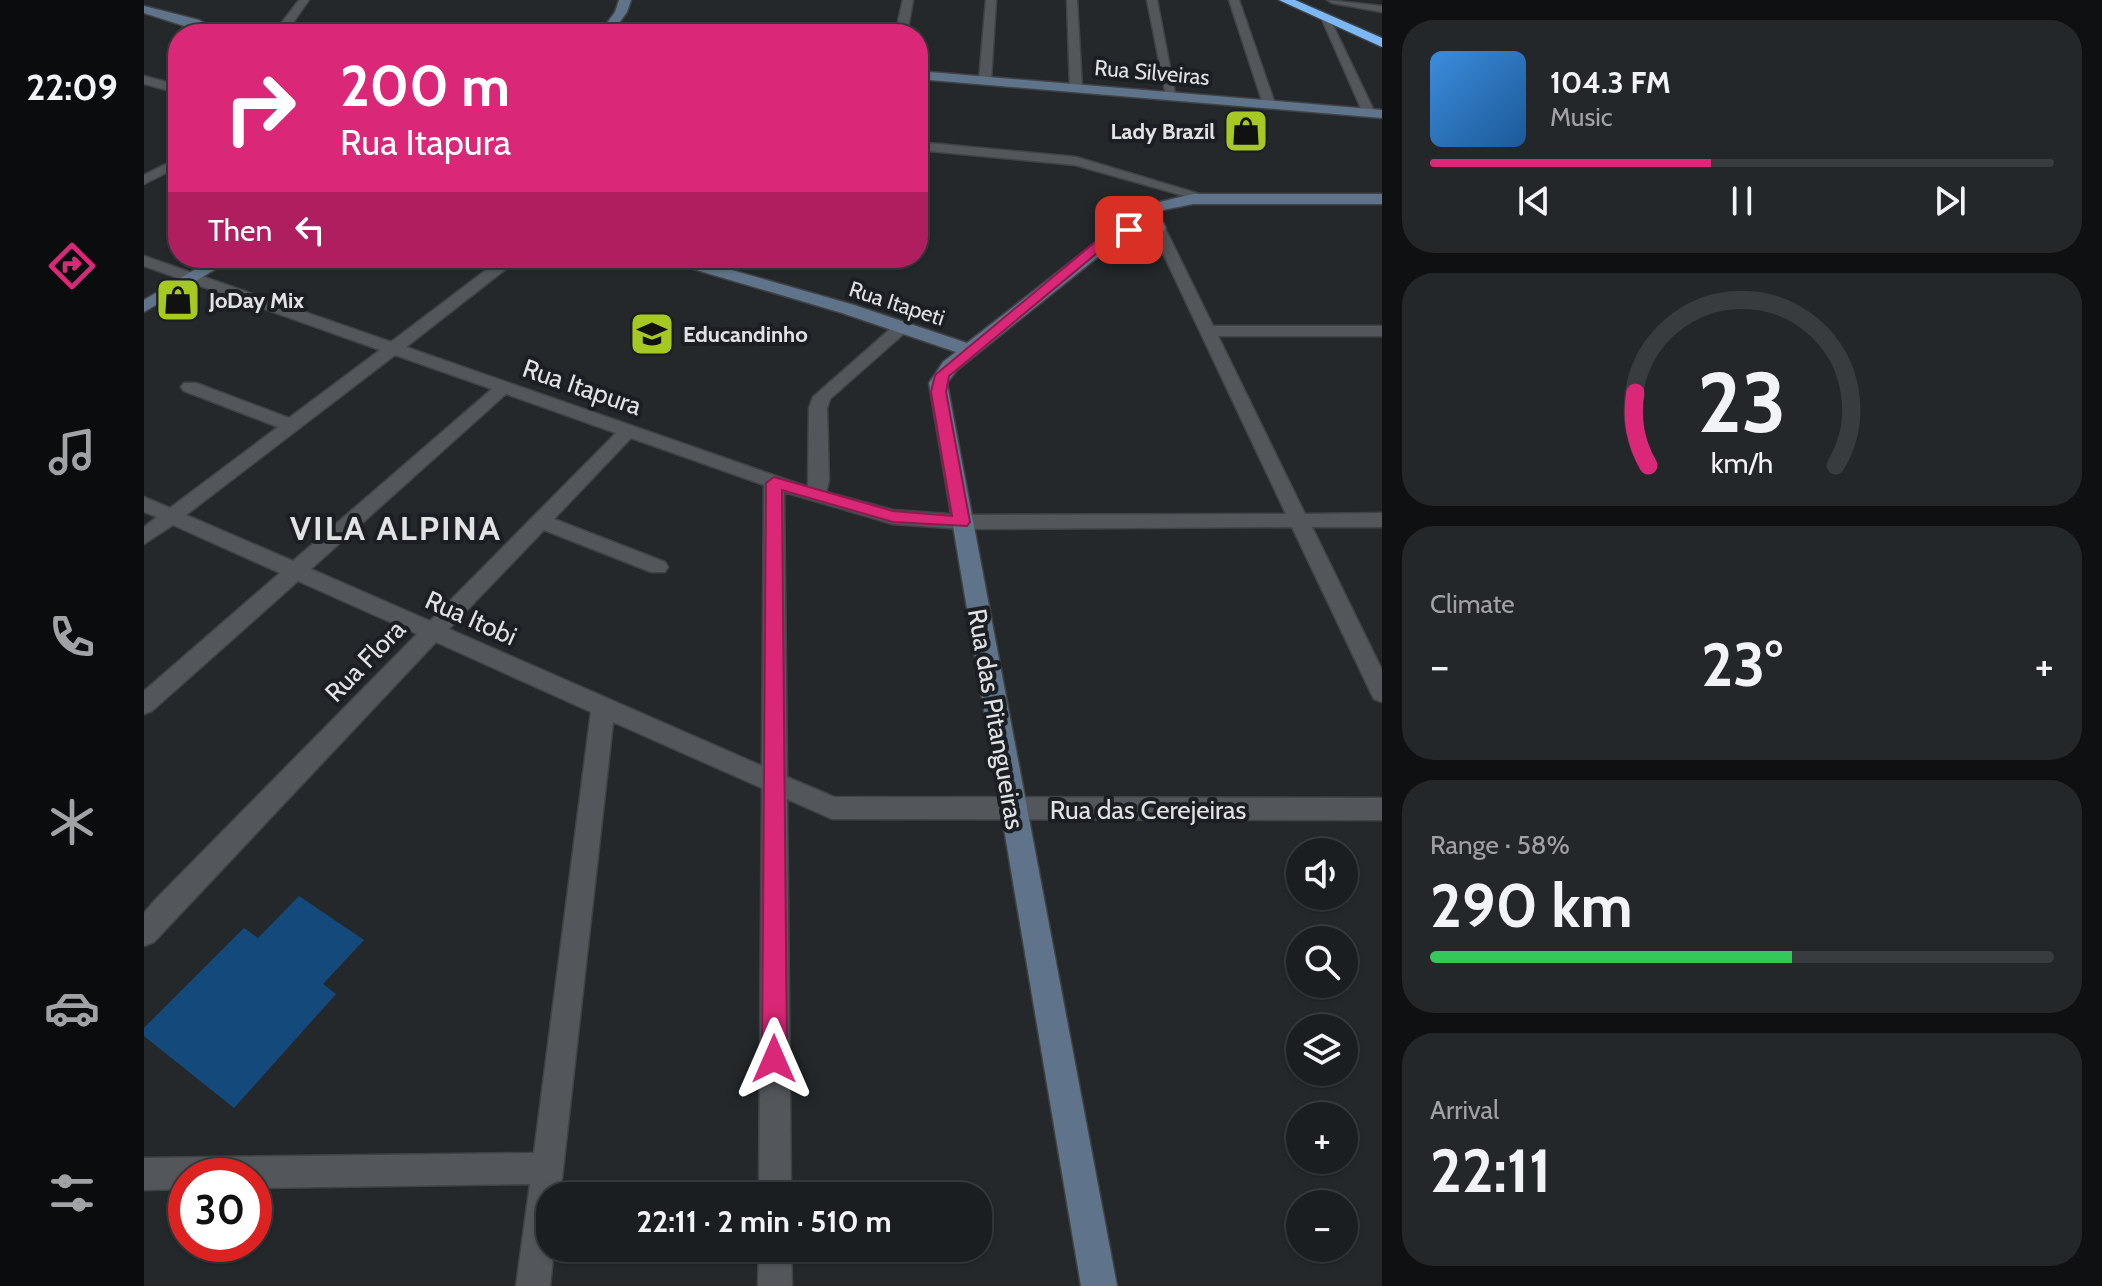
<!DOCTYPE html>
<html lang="en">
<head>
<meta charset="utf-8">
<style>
  :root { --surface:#1b1e20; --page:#242729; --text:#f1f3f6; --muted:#a0a2a5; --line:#393c3e; --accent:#db2777 }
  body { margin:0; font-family:Cabin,sans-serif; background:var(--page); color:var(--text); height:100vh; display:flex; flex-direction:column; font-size:30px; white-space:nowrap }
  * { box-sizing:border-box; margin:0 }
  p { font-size:26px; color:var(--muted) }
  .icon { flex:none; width:44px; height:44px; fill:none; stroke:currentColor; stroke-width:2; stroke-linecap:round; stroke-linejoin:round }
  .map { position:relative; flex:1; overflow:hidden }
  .sheet { display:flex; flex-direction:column; gap:20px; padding:20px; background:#0f1012; width:720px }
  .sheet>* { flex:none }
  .top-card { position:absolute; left:24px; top:24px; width:760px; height:244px; border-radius:32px; box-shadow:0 2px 6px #0004,0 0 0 2px var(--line); background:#db2777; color:#fff; overflow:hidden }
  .fabs { position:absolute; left:1142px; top:838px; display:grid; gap:16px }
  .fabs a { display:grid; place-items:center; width:72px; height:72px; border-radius:50%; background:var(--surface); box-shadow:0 2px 6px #0004,0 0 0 2px var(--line); font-size:40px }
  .speed { position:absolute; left:24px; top:1158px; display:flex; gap:16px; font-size:40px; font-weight:700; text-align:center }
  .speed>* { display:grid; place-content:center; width:104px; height:104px; border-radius:50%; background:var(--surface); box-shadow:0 2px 6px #0004,0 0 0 2px var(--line); line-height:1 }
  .speed .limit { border:12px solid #d22; background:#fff; color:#111 }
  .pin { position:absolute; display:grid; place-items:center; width:68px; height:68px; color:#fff; margin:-34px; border-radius:16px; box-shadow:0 4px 12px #0006 }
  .me { position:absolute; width:88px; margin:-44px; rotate:0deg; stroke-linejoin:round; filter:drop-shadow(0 0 6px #0008) }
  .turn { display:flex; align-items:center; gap:28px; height:168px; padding:0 40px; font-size:36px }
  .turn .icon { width:104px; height:104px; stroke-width:2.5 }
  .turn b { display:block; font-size:56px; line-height:68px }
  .then { display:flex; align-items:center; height:76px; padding:0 40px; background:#0003; gap:16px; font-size:30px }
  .big { font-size:60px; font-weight:700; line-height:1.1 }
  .sheet .card { flex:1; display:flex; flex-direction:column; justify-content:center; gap:12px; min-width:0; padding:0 28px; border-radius:32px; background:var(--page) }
  .sheet .dial { align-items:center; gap:0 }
  .dial svg { height:208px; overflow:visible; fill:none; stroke:var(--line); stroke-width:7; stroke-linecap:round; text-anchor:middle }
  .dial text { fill:var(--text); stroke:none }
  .song { display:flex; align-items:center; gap:24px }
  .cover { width:96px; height:96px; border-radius:12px; background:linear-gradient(135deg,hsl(210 70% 55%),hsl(210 70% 35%)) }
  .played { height:8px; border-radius:4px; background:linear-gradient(90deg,var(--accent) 45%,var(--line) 45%) }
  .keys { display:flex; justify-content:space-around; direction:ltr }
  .heat { display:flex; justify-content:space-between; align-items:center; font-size:44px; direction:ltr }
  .charge { height:12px; border-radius:6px; background:linear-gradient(90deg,#34c759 58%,var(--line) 0) }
  .trip { position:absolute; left:392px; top:1182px; width:456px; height:80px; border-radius:32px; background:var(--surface); box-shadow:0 2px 6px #0004,0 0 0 2px var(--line); font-weight:700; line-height:80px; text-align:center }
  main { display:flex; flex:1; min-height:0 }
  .tab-bar { display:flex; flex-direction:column; width:144px; justify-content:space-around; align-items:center; background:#0b0c0d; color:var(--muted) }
  .tab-bar .icon { width:56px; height:56px }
  .tab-bar .on { color:var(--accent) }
  .tab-bar b { font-size:36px; color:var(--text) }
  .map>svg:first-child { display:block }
  .building { fill:#134a7b }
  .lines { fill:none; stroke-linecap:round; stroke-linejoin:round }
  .street-casing { stroke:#404346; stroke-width:3 }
  .secondary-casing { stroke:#404346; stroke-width:3 }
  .highway-casing { stroke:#404346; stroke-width:3 }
  .street { fill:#53575b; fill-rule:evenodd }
  .secondary { fill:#5f748a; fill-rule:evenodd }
  .highway { fill:#7cb8f6; fill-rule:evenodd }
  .route { fill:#db2777; stroke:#8e194d; stroke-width:2 }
  .labels { text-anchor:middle; stroke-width:8; stroke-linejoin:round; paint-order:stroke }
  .far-street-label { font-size:22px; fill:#e0e2e4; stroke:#1b1e22 }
  .far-poi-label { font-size:22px; font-weight:bold; fill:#e0e2e4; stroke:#1b1e22; text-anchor:start }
  .street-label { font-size:26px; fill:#e0e2e4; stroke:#1b1e22 }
  .district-label { font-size:34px; font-weight:bold; letter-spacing:2px; fill:#e0e2e4; stroke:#1b1e22 }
</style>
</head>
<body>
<main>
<nav class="tab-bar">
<b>22:09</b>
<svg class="icon on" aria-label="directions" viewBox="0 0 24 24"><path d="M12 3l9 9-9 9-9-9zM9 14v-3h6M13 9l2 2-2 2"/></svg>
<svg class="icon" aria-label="music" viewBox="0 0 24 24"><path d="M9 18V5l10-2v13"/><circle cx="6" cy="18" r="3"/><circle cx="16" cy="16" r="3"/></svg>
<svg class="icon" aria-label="phone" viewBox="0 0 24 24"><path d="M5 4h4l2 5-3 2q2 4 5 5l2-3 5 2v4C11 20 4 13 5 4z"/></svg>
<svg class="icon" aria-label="climate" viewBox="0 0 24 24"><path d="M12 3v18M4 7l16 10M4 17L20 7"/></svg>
<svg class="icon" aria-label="car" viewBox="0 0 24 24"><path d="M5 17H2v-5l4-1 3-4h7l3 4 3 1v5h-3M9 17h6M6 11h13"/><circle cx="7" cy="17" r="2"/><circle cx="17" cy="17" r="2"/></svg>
<svg class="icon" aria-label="filters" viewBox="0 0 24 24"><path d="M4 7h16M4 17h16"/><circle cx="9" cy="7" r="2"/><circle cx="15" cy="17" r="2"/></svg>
</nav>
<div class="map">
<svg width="1238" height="1286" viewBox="0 0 1238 1286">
  <rect width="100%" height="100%" fill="#24282b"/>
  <!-- building -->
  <polygon class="building" points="155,896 220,940 179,984 192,994 90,1108 0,1036 0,1028 100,928 114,938"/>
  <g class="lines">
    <!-- street casing -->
    <g class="street-casing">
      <g id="street">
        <polygon points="155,0 165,0 141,34 129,34"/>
        <polygon points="759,0 769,0 763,34 751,34"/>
        <polygon points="842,0 852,0 847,80 841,84 835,80"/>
        <polygon points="923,0 933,0 938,88 932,92 926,88"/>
        <polygon points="1003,0 1013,0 1032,99 1022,96"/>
        <polygon points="1085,0 1095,0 1131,104 1129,107 1119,104"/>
        <polygon points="1183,0 1238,6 1238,12 1188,3"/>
        <polygon points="1176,15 1185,17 1231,113 1229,116 1219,113"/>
        <polygon points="776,71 782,75 780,88 774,92"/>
        <polygon points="0,76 34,85 34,93 0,84"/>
        <polygon points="774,142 932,157 1069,198 1062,202 931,165 774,150"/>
        <polygon points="34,158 34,167 0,184 0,175"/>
        <path d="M 1014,224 L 1021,228 L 1069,326 L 1238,326 L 1238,336 L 1074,336 L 1161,514 L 1238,513 L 1238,527 L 1168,527 L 1238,670 L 1238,702 L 1230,699 L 1227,693 L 1148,527 L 818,529 L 749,524 L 640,492 L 643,777 L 690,797 L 1238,798 L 1238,820 L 688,819 L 643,799 L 647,1196 L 615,1196 L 618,788 L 469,722 L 416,1196 L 406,1196 L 406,1248 L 410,1248 L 406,1286 L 372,1286 L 386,1184 L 110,1188 L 110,1176 L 42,1176 L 42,1189 L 0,1190 L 0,1158 L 390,1153 L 447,712 L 292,642 L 10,942 L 0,946 L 0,913 L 11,900 L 273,634 L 154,581 L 8,711 L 0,714 L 0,691 L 136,573 L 29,525 L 0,544 L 0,527 L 13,517 L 0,512 L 0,497 L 26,508 L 134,427 L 40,391 L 37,387 L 40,383 L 52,383 L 145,418 L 236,350 L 0,266 L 0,256 L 247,342 L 358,258 L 376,258 L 262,347 L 664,487 L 665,408 L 669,397 L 752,324 L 758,322 L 766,327 L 764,330 L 686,399 L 683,408 L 685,481 L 682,492 L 749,510 L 818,515 L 1142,514 L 1007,228 ZM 251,355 L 348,389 L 149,561 L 42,515 ZM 362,394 L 472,433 L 286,621 L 167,569 ZM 487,438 L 620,485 L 618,766 L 305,629 L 400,530 L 507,572 L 521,572 L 524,567 L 521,562 L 410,519 Z"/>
        <polygon points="615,1248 647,1248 648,1286 614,1286"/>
      </g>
    </g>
    <!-- secondary casing -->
    <g class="secondary-casing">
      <g id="secondary">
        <polygon points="475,0 487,0 483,12 467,34 455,34 471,12"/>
        <polygon points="0,6 55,20 81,34 65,34 0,13"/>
        <polygon points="774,71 1238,110 1238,118 774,79"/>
        <polygon points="1049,194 1238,194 1238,204 1049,204 1009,212 992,226 1005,226 1003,221 1011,216 1017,218 1022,228 1020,231 1003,236 980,236 813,370 803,383 973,1286 937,1286 785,383 799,362 812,352 698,313 522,261 520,258 546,258 710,305 823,343 965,232 966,228 999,206"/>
        <polygon points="70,258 90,258 0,312 0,300"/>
      </g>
    </g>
    <!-- highway casing -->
    <g class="highway-casing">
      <polygon id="highway" points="1135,0 1151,0 1238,38 1238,47"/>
    </g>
    <!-- street -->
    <use href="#street" class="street"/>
    <!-- secondary -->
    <use href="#secondary" class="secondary"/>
    <!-- highway -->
    <use href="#highway" class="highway"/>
  </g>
  <!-- route -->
  <polygon class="route" points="985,226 991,230 990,232 976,234 805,376 802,392 826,522 823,526 749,522 638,490 643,1059 639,1067 630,1071 622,1067 618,1059 622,483 630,477 749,511 808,516 787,392 791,375 968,228"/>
  <!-- icons -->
  <defs>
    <g id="shop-square" transform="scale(2.3)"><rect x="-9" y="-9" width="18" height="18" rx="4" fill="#a5c823" stroke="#1b1e22"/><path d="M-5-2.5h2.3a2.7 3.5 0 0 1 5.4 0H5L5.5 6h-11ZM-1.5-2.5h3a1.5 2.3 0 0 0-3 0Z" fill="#111"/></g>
    <g id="school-square" transform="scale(2.3)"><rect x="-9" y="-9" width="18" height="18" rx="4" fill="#a5c823" stroke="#1b1e22"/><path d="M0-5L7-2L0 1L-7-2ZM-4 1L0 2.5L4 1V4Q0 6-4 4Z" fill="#111"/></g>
  </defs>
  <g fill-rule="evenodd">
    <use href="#shop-square" x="1102" y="131"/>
    <use href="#shop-square" x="34" y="300"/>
    <use href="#school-square" x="508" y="334"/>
  </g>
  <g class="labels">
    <!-- far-street labels -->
    <g class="far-street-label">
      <text transform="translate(1008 72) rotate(5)" y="8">Rua Silveiras</text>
      <text transform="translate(753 303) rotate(18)" y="8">Rua Itapeti</text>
    </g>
    <!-- far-poi labels -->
    <g class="far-poi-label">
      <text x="1071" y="139" text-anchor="end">Lady Brazil</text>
      <text x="65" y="308">JoDay Mix</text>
      <text x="539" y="342">Educandinho</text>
    </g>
    <!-- street labels -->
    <g class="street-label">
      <text transform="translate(438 387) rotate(19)" y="9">Rua Itapura</text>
      <text transform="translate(327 618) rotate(24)" y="9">Rua Itobi</text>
      <text transform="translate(221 661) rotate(-46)" y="9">Rua Flora</text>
      <text transform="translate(852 719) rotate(80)" y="9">Rua das Pitangueiras</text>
      <text x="1004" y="819">Rua das Cerejeiras</text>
    </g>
    <!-- district labels -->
    <g class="district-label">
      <text x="252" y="540">VILA ALPINA</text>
    </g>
  </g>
</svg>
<div class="fabs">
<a><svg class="icon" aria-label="sound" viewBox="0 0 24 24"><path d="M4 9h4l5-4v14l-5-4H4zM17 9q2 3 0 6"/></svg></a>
<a><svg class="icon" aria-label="search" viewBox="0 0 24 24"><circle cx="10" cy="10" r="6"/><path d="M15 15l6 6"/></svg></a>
<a><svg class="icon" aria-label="layers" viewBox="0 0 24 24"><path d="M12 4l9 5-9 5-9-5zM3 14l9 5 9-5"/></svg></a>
<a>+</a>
<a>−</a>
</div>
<div class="speed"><div class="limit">30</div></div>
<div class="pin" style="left:985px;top:230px;background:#d93025"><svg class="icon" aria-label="arrive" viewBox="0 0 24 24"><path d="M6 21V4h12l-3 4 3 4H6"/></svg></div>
<svg class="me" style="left:630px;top:1059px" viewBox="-20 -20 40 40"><path d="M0-17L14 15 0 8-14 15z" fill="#db2777" stroke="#fff" stroke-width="4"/></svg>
<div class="trip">22:11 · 2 min · 510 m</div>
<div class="top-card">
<div class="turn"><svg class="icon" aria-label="right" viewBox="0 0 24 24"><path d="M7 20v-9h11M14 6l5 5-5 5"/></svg><div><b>200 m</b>Rua Itapura</div></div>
<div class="then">Then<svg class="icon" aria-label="left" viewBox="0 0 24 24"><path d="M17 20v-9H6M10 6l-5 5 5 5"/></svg></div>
</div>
</div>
<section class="sheet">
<div class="card">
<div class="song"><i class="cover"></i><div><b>104.3 FM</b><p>Music</p></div></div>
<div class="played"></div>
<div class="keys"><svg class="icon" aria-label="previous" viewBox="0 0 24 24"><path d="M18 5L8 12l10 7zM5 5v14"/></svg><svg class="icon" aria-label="pause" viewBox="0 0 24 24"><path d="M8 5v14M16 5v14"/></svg><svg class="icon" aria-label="next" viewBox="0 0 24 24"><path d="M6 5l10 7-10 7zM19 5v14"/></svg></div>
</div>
<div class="card dial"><svg viewBox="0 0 100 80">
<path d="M14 69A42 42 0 1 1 86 69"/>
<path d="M14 69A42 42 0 0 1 9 41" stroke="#db2777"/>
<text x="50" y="56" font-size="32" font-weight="700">23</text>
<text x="50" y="72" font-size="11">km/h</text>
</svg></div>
<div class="card"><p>Climate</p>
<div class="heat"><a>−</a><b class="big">23°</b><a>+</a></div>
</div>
<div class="card"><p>Range · 58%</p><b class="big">290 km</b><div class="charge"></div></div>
<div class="card"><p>Arrival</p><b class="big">22:11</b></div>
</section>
</main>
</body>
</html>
